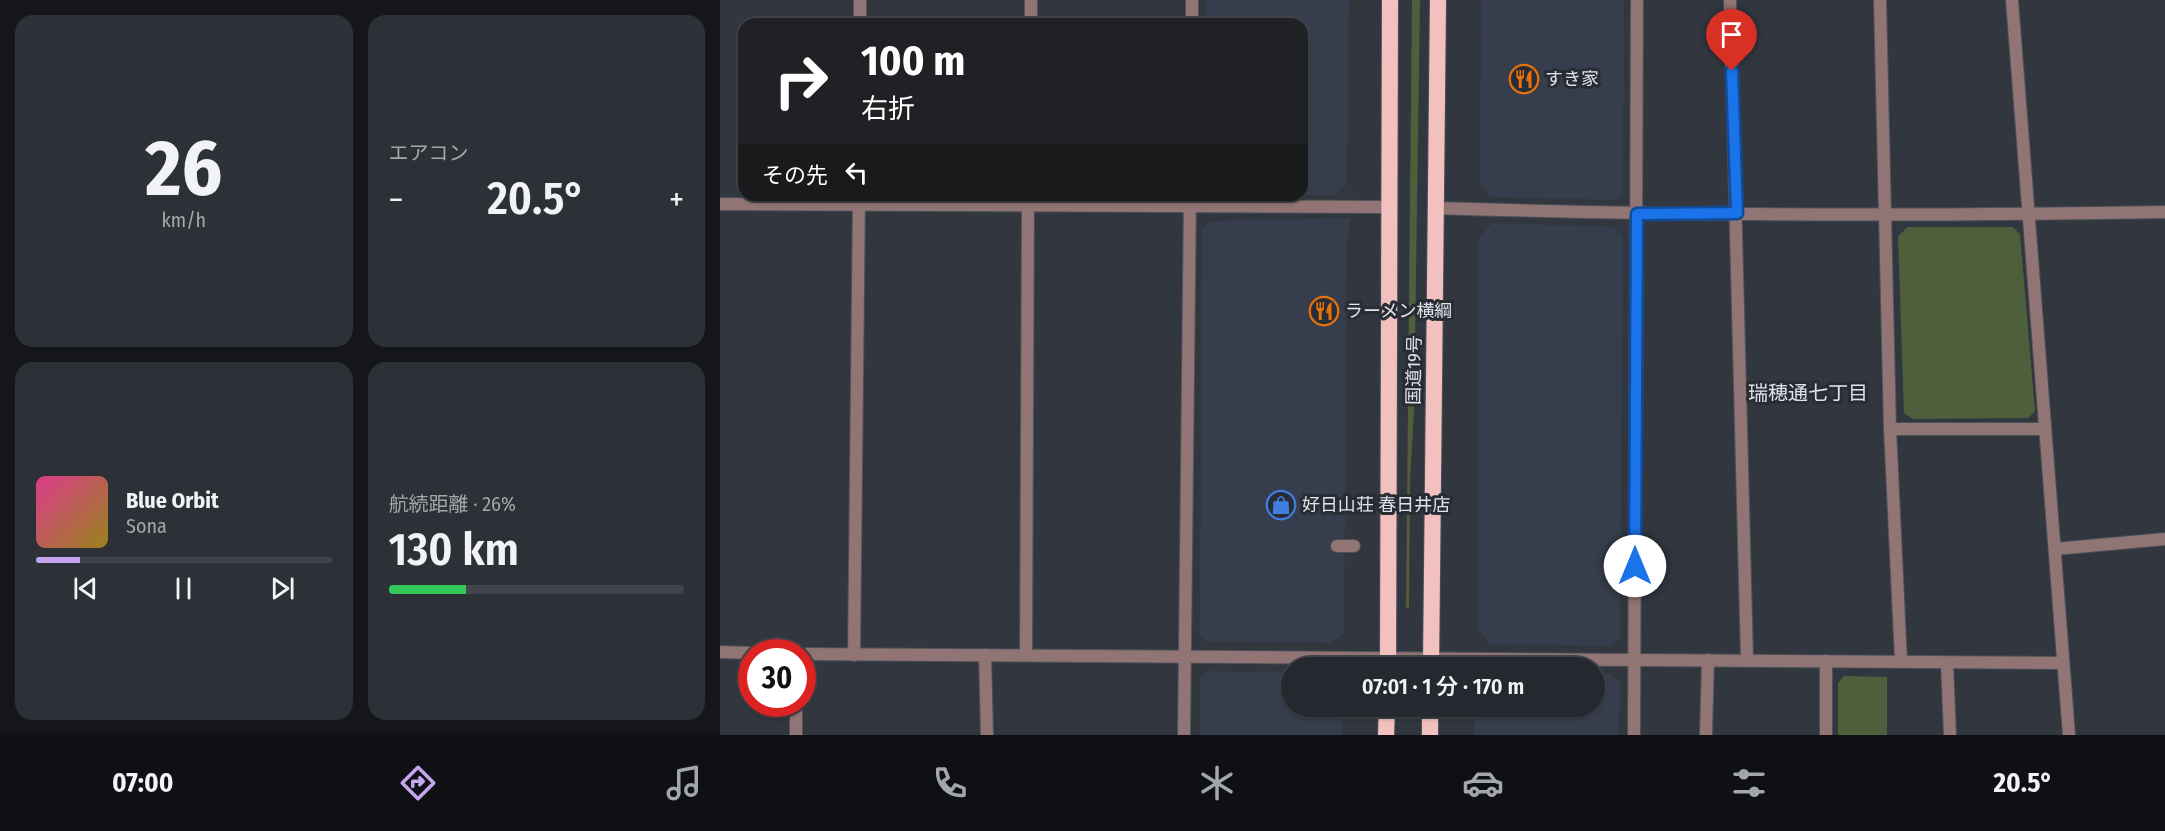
<!DOCTYPE html>
<html lang="ja">
<head>
<meta charset="utf-8">
<style>
  :root { --surface:#25282f; --page:#2d3037; --text:#f1f3f6; --muted:#a3a6aa; --line:#42444b; --accent:#c6a6f0 }
  body { margin:0; font-family:"Fira Sans Condensed","Noto Sans JP",sans-serif; background:var(--page); color:var(--text); height:100vh; display:flex; flex-direction:column; font-size:22px; white-space:nowrap }
  * { box-sizing:border-box; margin:0 }
  p { font-size:20px; color:var(--muted) }
  .icon { flex:none; width:33px; height:33px; fill:none; stroke:currentColor; stroke-width:2; stroke-linecap:round; stroke-linejoin:round }
  .map { position:relative; flex:1; overflow:hidden }
  .drawer { display:flex; flex-direction:column; gap:15px; padding:15px; background:#14161a; width:720px }
  .drawer>* { flex:none }
  .banner { position:absolute; left:18px; top:18px; width:570px; height:183px; border-radius:18px; box-shadow:0 2px 4px #0004,0 0 0 2px var(--line); background:#202124; color:#fff; overflow:hidden }
  .speed { position:absolute; left:18px; top:639px; display:flex; gap:12px; font-size:30px; font-weight:700; text-align:center }
  .speed>* { display:grid; place-content:center; width:78px; height:78px; border-radius:50%; background:var(--surface); box-shadow:0 2px 4px #0004,0 0 0 2px var(--line); line-height:1 }
  .speed .limit { border:9px solid #d22; background:#fff; color:#111 }
  .pin { position:absolute; display:grid; place-items:center; width:51px; height:51px; color:#fff; margin:-62px -26px; border-radius:50% 50% 50% 0; rotate:-45deg; box-shadow:0 0 6px #0007 }
  .pin .icon { rotate:45deg }
  .me { position:absolute; width:66px; margin:-33px; rotate:0deg; stroke-linejoin:round; filter:drop-shadow(0 0 4px #0008) }
  .turn { display:flex; align-items:center; gap:21px; height:126px; padding:0 24px; font-size:27px }
  .turn .icon { width:78px; height:78px; stroke-width:2.5 }
  .turn b { display:block; font-size:42px; line-height:51px }
  .then { display:flex; align-items:center; height:57px; padding:0 24px; background:#0003; gap:12px; font-size:22px }
  .big { font-size:45px; font-weight:600; line-height:1.1 }
  .drawer .card { flex:1; display:flex; flex-direction:column; justify-content:center; gap:9px; min-width:0; padding:0 21px; border-radius:18px; background:var(--page) }
  .drawer .dial { align-items:center; gap:0 }
  .dial b { font-size:78px; line-height:1 }
  .song { display:flex; align-items:center; gap:18px }
  .cover { width:72px; height:72px; border-radius:9px; background:linear-gradient(135deg,hsl(330 70% 55%),hsl(50 70% 35%)) }
  .played { height:6px; border-radius:3px; background:linear-gradient(90deg,var(--accent) 15%,var(--line) 15%) }
  .keys { display:flex; justify-content:space-around; direction:ltr }
  .heat { display:flex; justify-content:space-between; align-items:center; font-size:33px; direction:ltr }
  .charge { height:9px; border-radius:4px; background:linear-gradient(90deg,#34c759 26%,var(--line) 0) }
  .drawer .tiles { flex:1; display:grid; gap:15px; grid-template-columns:repeat(2,1fr) }
  .trip { position:absolute; left:561px; top:657px; width:324px; height:60px; border-radius:30px; background:var(--surface); box-shadow:0 2px 4px #0004,0 0 0 2px var(--line); font-weight:600; line-height:60px; text-align:center }
  .dock { display:flex; height:96px; justify-content:space-around; align-items:center; background:#0f1013; color:var(--muted) }
  .dock .icon { width:42px; height:42px }
  .dock .active { color:var(--accent) }
  .dock b { font-size:27px; color:var(--text) }
  main { display:flex; flex:1; min-height:0 }
  .map>svg:first-child { display:block }
  .built { fill:#363d4c }
  .green { fill:#4e603b }
  .lines { fill:none; stroke-linecap:round; stroke-linejoin:round }
  .service-casing { stroke:#4d525a; stroke-width:14 }
  .minor-casing { stroke:#4d525a; stroke-width:14 }
  .trunk-casing { stroke:#4d525a; stroke-width:18 }
  .service { stroke:#917474; stroke-width:12 }
  .minor { stroke:#917474; stroke-width:12 }
  .trunk { stroke:#f3c0c0; stroke-width:16 }
  .route-casing { stroke:#114b97; stroke-width:15 }
  .route { stroke:#1a73e8; stroke-width:10 }
  .labels { text-anchor:middle; stroke-width:6; stroke-linejoin:round; paint-order:stroke }
  .poi-label { font-size:18px; fill:#dfe2e8; stroke:#282c35; text-anchor:start }
  .street-label { font-size:18px; fill:#dfe2e8; stroke:#282c35 }
  .neighbourhood-label { font-size:20px; fill:#dfe2e8; stroke:#282c35 }
</style>
</head>
<body>
<main>
<section class="drawer">
<div class="tiles">
<div class="card dial"><b>26</b><p>km/h</p></div>
<div class="card"><p>エアコン</p>
<div class="heat"><a>−</a><b class="big">20.5°</b><a>+</a></div>
</div>
<div class="card">
<div class="song"><i class="cover"></i><div><b>Blue Orbit</b><p>Sona</p></div></div>
<div class="played"></div>
<div class="keys"><svg class="icon" aria-label="previous" viewBox="0 0 24 24"><path d="M18 5L8 12l10 7zM5 5v14"/></svg><svg class="icon" aria-label="pause" viewBox="0 0 24 24"><path d="M8 5v14M16 5v14"/></svg><svg class="icon" aria-label="next" viewBox="0 0 24 24"><path d="M6 5l10 7-10 7zM19 5v14"/></svg></div>
</div>
<div class="card"><p>航続距離 · 26%</p><b class="big">130 km</b><div class="charge"></div></div>
</div>
</section>
<div class="map">
<svg width="1445" height="735" viewBox="0 0 1445 735">
  <rect width="100%" height="100%" fill="#31363f"/>
  <!-- built -->
  <g class="built">
    <polygon points="486,0 629,0 627,184 615,195 582,195 582,24 486,24"/>
    <polygon points="761,0 904,0 903,194 895,200 771,197 760,185"/>
    <polygon points="630,218 627,245 624,633 612,643 487,642 480,635 482,228 492,221"/>
    <polygon points="772,223 895,227 903,236 900,639 892,646 769,644 759,630 759,238"/>
    <polygon points="487,671 571,673 572,706 623,707 622,735 480,735 480,678"/>
    <polygon points="875,675 892,675 900,683 899,735 755,735 755,707 874,706"/>
  </g>
  <!-- green -->
  <g class="green">
    <polygon points="692,0 700,0 694,413 690,478 689,608 686,608"/>
    <polygon points="1188,227 1292,227 1300,234 1315,411 1308,418 1193,419 1184,413 1178,236"/>
    <polygon points="1124,676 1167,677 1167,735 1118,735 1118,683"/>
  </g>
  <g class="lines">
    <!-- service casing -->
    <g class="service-casing">
      <polyline id="service" points="617,546 634,546"/>
    </g>
    <!-- minor casing -->
    <g class="minor-casing">
      <g id="minor">
        <polyline points="1010,0 1027,659"/>
        <polyline points="1160,0 1170,429 1181,661"/>
        <polyline points="1292,0 1349,735"/>
        <polyline points="140,24 140,0"/>
        <polyline points="311,24 311,0"/>
        <polyline points="472,24 472,0"/>
        <polyline points="0,204 668,207"/>
        <path d="M 716,208 C 959,216 1202,216 1445,212"/>
        <polyline points="1170,429 1324,429"/>
        <polyline points="1335,549 1445,539"/>
        <polyline points="0,652 32,653"/>
        <polyline points="82,654 1343,663"/>
        <polyline points="134,655 139,195"/>
        <polyline points="265,655 267,735"/>
        <polyline points="306,655 308,195"/>
        <polyline points="1227,663 1230,735"/>
        <polyline points="76,704 76,735"/>
        <polyline points="986,733 988,660"/>
        <polyline points="464,735 470,195"/>
        <polyline points="914,735 917,0"/>
        <polyline points="1106,735 1106,661"/>
      </g>
    </g>
    <!-- trunk casing -->
    <g class="trunk-casing">
      <g id="trunk">
        <polyline points="668,668 670,0"/>
        <polyline points="711,668 718,0"/>
        <polyline points="666,735 667,706"/>
        <polyline points="710,735 710,706"/>
      </g>
    </g>
    <!-- service -->
    <use href="#service" class="service"/>
    <!-- minor -->
    <use href="#minor" class="minor"/>
    <!-- trunk -->
    <use href="#trunk" class="trunk"/>
  </g>
  <g class="lines">
    <!-- route casing -->
    <g class="route-casing">
      <polyline id="route" points="915,566 917,214 1017,213 1012,71"/>
    </g>
    <!-- route -->
    <use href="#route" class="route"/>
  </g>
  <!-- icons -->
  <defs>
    <g id="restaurant-ring" transform="scale(1.5)"><circle r="9.5" fill="#282c35" stroke="#e8710a" stroke-width="1.5"/><path d="M-5-6h1v4h1v-4h1v4h1v-4h1v5L-1.5 .5V6h-2V.5L-5-1ZM5-6V6H3V1.5H1.5Q1.5-4 5-6Z" fill="#e8710a"/></g>
    <g id="shop-ring" transform="scale(1.5)"><circle r="9.5" fill="#282c35" stroke="#3f7fe0" stroke-width="1.5"/><path d="M-5-2.5h2.3a2.7 3.5 0 0 1 5.4 0H5L5.5 6h-11ZM-1.5-2.5h3a1.5 2.3 0 0 0-3 0Z" fill="#3f7fe0"/></g>
  </defs>
  <g fill-rule="evenodd">
    <use href="#restaurant-ring" x="804" y="79"/>
    <use href="#restaurant-ring" x="604" y="311"/>
    <use href="#shop-ring" x="561" y="505"/>
  </g>
  <g class="labels">
    <!-- poi labels -->
    <g class="poi-label">
      <text x="825" y="85">すき家</text>
      <text x="625" y="317">ラーメン横綱</text>
      <text x="582" y="511">好日山荘 春日井店</text>
    </g>
    <!-- street labels -->
    <g class="street-label">
      <text transform="translate(694 370) rotate(-89)" y="6">国道19号</text>
    </g>
    <!-- neighbourhood labels -->
    <g class="neighbourhood-label">
      <text x="1088" y="400">瑞穂通七丁目</text>
    </g>
  </g>
</svg>
<div class="speed"><div class="limit">30</div></div>
<div class="pin" style="left:1012px;top:71px;background:#d93025"><svg class="icon" aria-label="arrive" viewBox="0 0 24 24"><path d="M6 21V4h12l-3 4 3 4H6"/></svg></div>
<svg class="me" style="left:915px;top:566px" viewBox="-20 -20 40 40"><circle r="19" fill="#fff"/><path d="M0-13L10 11 0 6-10 11z" fill="#1a73e8"/></svg>
<div class="trip">07:01 · 1 分 · 170 m</div>
<div class="banner">
<div class="turn"><svg class="icon" aria-label="right" viewBox="0 0 24 24"><path d="M7 20v-9h11M14 6l5 5-5 5"/></svg><div><b>100 m</b>右折</div></div>
<div class="then">その先<svg class="icon" aria-label="left" viewBox="0 0 24 24"><path d="M17 20v-9H6M10 6l-5 5 5 5"/></svg></div>
</div>
</div>
</main>
<nav class="dock">
<b>07:00</b>
<svg class="icon active" aria-label="directions" viewBox="0 0 24 24"><path d="M12 3l9 9-9 9-9-9zM9 14v-3h6M13 9l2 2-2 2"/></svg>
<svg class="icon" aria-label="music" viewBox="0 0 24 24"><path d="M9 18V5l10-2v13"/><circle cx="6" cy="18" r="3"/><circle cx="16" cy="16" r="3"/></svg>
<svg class="icon" aria-label="phone" viewBox="0 0 24 24"><path d="M5 4h4l2 5-3 2q2 4 5 5l2-3 5 2v4C11 20 4 13 5 4z"/></svg>
<svg class="icon" aria-label="climate" viewBox="0 0 24 24"><path d="M12 3v18M4 7l16 10M4 17L20 7"/></svg>
<svg class="icon" aria-label="car" viewBox="0 0 24 24"><path d="M5 17H2v-5l4-1 3-4h7l3 4 3 1v5h-3M9 17h6M6 11h13"/><circle cx="7" cy="17" r="2"/><circle cx="17" cy="17" r="2"/></svg>
<svg class="icon" aria-label="filters" viewBox="0 0 24 24"><path d="M4 7h16M4 17h16"/><circle cx="9" cy="7" r="2"/><circle cx="15" cy="17" r="2"/></svg>
<b>20.5°</b>
</nav>
</body>
</html>
